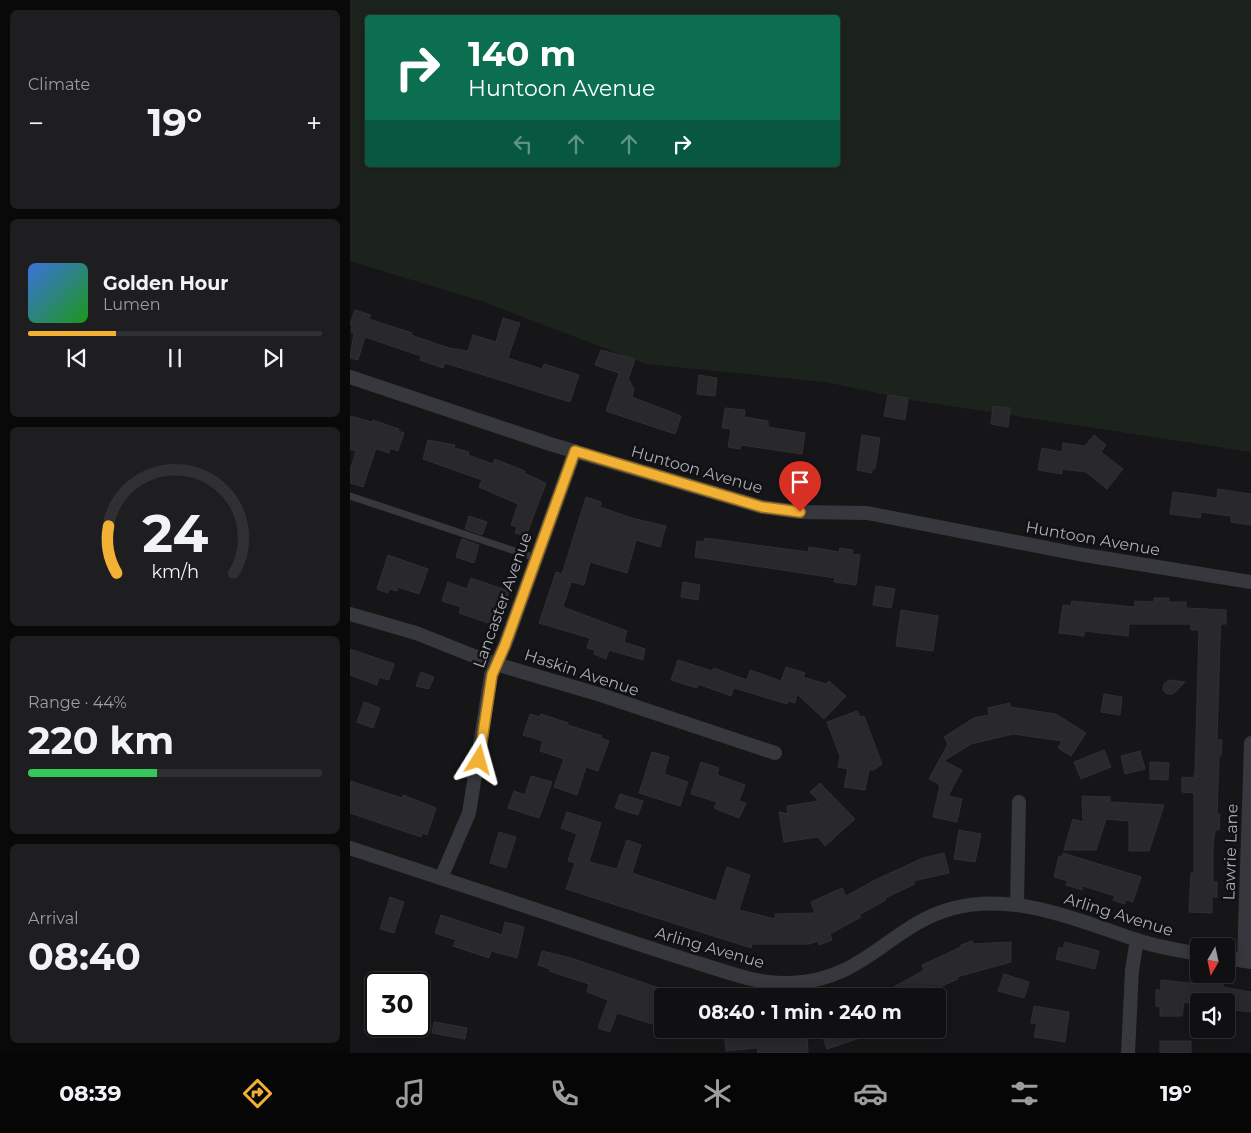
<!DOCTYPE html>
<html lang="en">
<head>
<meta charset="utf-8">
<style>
  :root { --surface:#101012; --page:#1e1e20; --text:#f1f3f6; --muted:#9c9d9f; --line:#303032; --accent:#f2b134 }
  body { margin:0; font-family:Montserrat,sans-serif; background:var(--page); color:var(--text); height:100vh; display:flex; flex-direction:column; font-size:19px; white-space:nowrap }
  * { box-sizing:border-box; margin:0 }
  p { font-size:16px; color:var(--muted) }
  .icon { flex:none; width:28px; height:28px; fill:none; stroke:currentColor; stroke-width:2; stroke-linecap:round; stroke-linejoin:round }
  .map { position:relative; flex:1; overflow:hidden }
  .panel { display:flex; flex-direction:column; gap:10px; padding:10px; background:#09090a; width:350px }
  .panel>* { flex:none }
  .banner { position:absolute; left:15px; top:15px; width:475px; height:152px; border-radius:5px; box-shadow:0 2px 12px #0003,0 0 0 1px var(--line); background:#0b6e4f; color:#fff; overflow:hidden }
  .needle { width:32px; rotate:189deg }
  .buttons { position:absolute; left:840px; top:938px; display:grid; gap:10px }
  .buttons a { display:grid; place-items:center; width:45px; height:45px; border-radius:5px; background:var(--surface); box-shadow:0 2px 12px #0003,0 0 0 1px var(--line); font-size:25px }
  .speed { position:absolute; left:15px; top:972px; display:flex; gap:10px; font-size:25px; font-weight:700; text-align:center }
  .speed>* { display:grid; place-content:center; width:65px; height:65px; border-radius:50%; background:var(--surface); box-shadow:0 2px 12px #0003,0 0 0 1px var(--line); line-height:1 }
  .speed .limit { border:2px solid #111; border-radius:8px; background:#fff; color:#111 }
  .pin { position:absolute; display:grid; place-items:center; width:42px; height:42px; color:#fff; margin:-51px -21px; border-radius:50% 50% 50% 0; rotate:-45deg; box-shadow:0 0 5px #0007 }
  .pin .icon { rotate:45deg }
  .me { position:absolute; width:55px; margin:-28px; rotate:8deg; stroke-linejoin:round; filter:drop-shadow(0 0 4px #0008) }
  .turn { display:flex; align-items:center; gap:18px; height:105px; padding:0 20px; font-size:22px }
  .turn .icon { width:65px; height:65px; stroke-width:2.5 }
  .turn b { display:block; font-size:35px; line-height:42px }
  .lanes { display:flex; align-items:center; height:48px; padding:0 20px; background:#0003; justify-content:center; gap:25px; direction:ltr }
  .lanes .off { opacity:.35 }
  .big { font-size:38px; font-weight:700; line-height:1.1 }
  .panel .widget { flex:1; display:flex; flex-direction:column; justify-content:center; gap:8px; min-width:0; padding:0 18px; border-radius:8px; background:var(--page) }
  .panel .dial { align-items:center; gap:0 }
  .dial svg { height:130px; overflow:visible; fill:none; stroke:var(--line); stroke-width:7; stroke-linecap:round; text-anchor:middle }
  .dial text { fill:var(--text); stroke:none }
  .song { display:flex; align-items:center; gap:15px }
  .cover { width:60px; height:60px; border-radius:8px; background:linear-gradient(135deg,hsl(220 70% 55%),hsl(120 70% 35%)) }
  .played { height:5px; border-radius:2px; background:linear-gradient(90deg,var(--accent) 30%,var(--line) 30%) }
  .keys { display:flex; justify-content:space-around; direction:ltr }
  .heat { display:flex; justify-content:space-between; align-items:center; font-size:28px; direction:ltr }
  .charge { height:8px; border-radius:4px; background:linear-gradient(90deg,#34c759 44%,var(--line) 0) }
  .trip { position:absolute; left:304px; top:988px; width:292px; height:50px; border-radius:5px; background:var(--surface); box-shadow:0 2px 12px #0003,0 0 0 1px var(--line); font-weight:700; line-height:50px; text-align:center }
  .menu { display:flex; height:80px; justify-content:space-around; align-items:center; background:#060607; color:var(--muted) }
  .menu .icon { width:35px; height:35px }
  .menu .selected { color:var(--accent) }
  .menu b { font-size:22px; color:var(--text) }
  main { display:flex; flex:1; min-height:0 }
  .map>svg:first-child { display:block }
  .green { fill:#1c231d; fill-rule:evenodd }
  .building { fill:#29292c; stroke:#303034 }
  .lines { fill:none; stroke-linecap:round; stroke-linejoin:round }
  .lane { stroke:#37383d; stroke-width:7 }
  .street { stroke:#37383d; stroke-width:14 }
  .route-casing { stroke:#9d7322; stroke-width:12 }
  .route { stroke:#f2b134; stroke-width:9 }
  .labels { text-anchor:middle; stroke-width:5; stroke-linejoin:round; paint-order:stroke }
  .street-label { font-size:16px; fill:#a8adb8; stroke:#111113 }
</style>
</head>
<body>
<main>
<section class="panel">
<div class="widget"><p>Climate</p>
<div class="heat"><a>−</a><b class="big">19°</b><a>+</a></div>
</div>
<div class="widget">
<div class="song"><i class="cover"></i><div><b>Golden Hour</b><p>Lumen</p></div></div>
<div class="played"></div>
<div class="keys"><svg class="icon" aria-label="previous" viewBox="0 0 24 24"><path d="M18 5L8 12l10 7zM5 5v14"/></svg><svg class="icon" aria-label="pause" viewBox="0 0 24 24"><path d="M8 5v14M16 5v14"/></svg><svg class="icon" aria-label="next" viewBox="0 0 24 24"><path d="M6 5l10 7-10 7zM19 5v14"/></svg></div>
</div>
<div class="widget dial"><svg viewBox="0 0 100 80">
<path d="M14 69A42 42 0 1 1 86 69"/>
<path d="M14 69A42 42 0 0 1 9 40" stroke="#f2b134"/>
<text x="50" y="56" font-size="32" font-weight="700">24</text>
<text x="50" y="72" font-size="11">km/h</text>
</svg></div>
<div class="widget"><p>Range · 44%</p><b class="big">220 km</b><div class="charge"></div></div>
<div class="widget"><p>Arrival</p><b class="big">08:40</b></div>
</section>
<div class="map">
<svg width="901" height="1053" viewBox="0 0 901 1053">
  <rect width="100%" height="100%" fill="#161618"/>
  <!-- green -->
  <path class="green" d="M 0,0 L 901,0 L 901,452 L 561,400 L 475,382 L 296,364 L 134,302 L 0,261 ZM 18,18 L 488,18 L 488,165 L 18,165 Z"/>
  <!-- building -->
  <g class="building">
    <polygon points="5,310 21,315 19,319 25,321 62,333 61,335 99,348 118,351 123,335 146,342 153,318 170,323 158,358 192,369 194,364 229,375 220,402 95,363 93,368 70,360 71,356 15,337 8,360 0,358 4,333 1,332 2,326 0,324"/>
    <polygon points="251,350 285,359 279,377 277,376 284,389 282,397 331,416 325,434 256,411 269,373 245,365"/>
    <polygon points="349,375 367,378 365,396 347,394"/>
    <polygon points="538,395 558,398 555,420 534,416"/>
    <polygon points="643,406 660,408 658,427 641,424"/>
    <polygon points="375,408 395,410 394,417 418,421 418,427 455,433 452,454 391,445 390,449 378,447 381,429 372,428"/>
    <polygon points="0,416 22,422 23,420 49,429 48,431 54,433 48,451 40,448 39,453 27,449 25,451 13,487 0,483 0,470 6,451 0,449"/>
    <polygon points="512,435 530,438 525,469 522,469 522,473 507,470"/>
    <polygon points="744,435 756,445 751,452 773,469 757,489 736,472 712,469 712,474 688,470 692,448 712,452 713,443 735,446"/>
    <polygon points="78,440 105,445 104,448 119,452 118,455 143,464 145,459 175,471 174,473 196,483 176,536 165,533 167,527 161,525 168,504 129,487 132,480 73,459"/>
    <polygon points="868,489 901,494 901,525 881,522 881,516 851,512 850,518 820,514 823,492 867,498"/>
    <polygon points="236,497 251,502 250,507 282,518 316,526 310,547 286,540 277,573 240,562 234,585 221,582 213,607 277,631 274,642 295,649 293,660 259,650 256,659 244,654 245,650 237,648 240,638 189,623 206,572 212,574"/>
    <polygon points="119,516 137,522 132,535 115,529"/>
    <polygon points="355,538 458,552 459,547 489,552 490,548 503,550 502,554 510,555 506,585 484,582 485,578 345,557 347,541 354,542"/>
    <polygon points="112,539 129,545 124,563 106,557"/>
    <polygon points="38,555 78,569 69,594 48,587 47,591 39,589 38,593 27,589"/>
    <polygon points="121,578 159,591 147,626 109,613 111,607 92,601 98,582 117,589"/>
    <polygon points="333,582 350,585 348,600 331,597"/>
    <polygon points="526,586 545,589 541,608 523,605"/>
    <polygon points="804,598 819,598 818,602 836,602 836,608 876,610 876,624 871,624 870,641 867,740 872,740 871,756 869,756 867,814 870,814 869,830 865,830 863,846 863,882 867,882 867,897 862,897 862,913 839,912 841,873 844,873 844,793 832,792 832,777 844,778 845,770 849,630 841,630 841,624 779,624 778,636 734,631 734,636 709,633 713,605 721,606 722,601 785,607 785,601 804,602"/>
    <polygon points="551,610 588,616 583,651 546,646"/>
    <polygon points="0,649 44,664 39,680 29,677 27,685 0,675"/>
    <polygon points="328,660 362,671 364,668 397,680 400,670 431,681 436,667 455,673 453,677 476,684 479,681 496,696 474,719 447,694 445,703 438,701 437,704 384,688 381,696 348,684 347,688 321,680"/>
    <polygon points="71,672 84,677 79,689 66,686"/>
    <polygon points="819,680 835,682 823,694 817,694 813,690 814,684"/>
    <polygon points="754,694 772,697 770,715 751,712"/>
    <polygon points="14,702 30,708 23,728 7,722"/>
    <polygon points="660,703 660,707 706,714 736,733 721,756 708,748 712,741 663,734 621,744 594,761 612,770 598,796 612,799 607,822 583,817 590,785 579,779 598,744 594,737 624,718 639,715 638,708"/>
    <polygon points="507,711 510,717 514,716 532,764 524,770 519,770 515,790 494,787 498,769 488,767 490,756 477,722"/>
    <polygon points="180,714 190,717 191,714 218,723 218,725 252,736 251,738 259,741 248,771 236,767 227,795 204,787 214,759 190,751 193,741 173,735"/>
    <polygon points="754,750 761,767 731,779 724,762"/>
    <polygon points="790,751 795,769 775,774 771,756"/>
    <polygon points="302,752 319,757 314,774 338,782 330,806 289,793"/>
    <polygon points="351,762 369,768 367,775 395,785 389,801 396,803 389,818 364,808 367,802 341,794"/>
    <polygon points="800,762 819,763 818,780 800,779"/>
    <polygon points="181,776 202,782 189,818 158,808 164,791 175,795"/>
    <polygon points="0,781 52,798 53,795 86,808 77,835 72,833 71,837 0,813"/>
    <polygon points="470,783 505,819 475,846 468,837 434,842 429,812 438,814 437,806 469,801 460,792"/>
    <polygon points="270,794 293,801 288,815 265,808"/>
    <polygon points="732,796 760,797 760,802 814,805 799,851 779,851 779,821 756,819 746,850 714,850 723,819 733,822"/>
    <polygon points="217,812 251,823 239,862 267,869 277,840 291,845 282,873 366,901 377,867 400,875 389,910 425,919 425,914 465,913 461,902 492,888 496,896 525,880 573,858 594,853 599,873 563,881 565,884 535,898 536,900 509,915 511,917 480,934 482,940 469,945 468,941 459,944 402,944 401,948 216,889 225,863 218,861 227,834 211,828"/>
    <polygon points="609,830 631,834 625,862 604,859"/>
    <polygon points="149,832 166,837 156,868 140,863"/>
    <polygon points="713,853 791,877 783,902 776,900 775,904 763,900 765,896 733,886 732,890 716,885 718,881 704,877 709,856 712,857"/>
    <polygon points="40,897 54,902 44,933 30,929"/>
    <polygon points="91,915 152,935 155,922 174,927 167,958 141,951 139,958 103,946 106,940 85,933"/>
    <polygon points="622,941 623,944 661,942 661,962 607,977 608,979 578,992 581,996 528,996 574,970 572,965 611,947 611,945"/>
    <polygon points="715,942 749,951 745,969 706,959 709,947 713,949"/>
    <polygon points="192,951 221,958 312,989 312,1027 267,1013 260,1032 248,1028 258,1000 237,992 239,984 199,971 200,969 188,965"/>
    <polygon points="654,974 679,982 674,998 648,991"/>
    <polygon points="811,980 858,985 859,981 874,983 873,987 901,992 901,1012 876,1009 876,1001 849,1001 849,1004 834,1002 832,1016 810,1016 810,1007 806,1006 806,990 811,990"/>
    <polygon points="684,1006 719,1012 715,1042 684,1037 687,1024 681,1023"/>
    <polygon points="84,1022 117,1028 115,1039 82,1033"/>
    <polygon points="374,1029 457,1029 458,1053 408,1053 407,1048 376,1051"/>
    <polygon points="470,1029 530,1029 531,1031 477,1049"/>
    <rect x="810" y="1041" width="31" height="12"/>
  </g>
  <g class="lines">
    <!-- lane -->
    <polyline class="lane" points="0,496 186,558"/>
    <!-- street -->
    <g class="street">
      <polyline points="0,377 200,444 412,507 450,512 517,513 728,554 901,582"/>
      <polyline points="0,614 66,633 139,662 251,695 425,753"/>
      <path d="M 0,848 C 87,877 174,905 261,935 C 291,945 321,955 351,964 C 380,973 408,984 438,983 C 515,982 540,924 604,908 C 665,892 730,921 787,940 C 807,947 828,950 849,954"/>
      <polyline points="91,878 119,813 141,675 155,645 225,451"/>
      <polyline points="667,905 669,802"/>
      <polyline points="876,958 901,962"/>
      <polyline points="894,961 901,743"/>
      <polyline points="778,1053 782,970 787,940"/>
    </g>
  </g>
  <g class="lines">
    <!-- route casing -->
    <g class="route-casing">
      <polyline id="route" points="129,760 142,675 155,645 225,451 412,507 450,512"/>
    </g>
    <!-- route -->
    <use href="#route" class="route"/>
  </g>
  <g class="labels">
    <!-- street labels -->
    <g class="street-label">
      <text transform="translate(347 469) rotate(16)" y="6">Huntoon Avenue</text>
      <text transform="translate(743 538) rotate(10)" y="6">Huntoon Avenue</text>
      <text transform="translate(152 600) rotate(-70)" y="6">Lancaster Avenue</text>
      <text transform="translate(232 672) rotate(18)" y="6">Haskin Avenue</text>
      <text transform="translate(880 852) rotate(-88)" y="6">Lawrie Lane</text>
      <text transform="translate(769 914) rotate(17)" y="6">Arling Avenue</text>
      <text transform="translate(360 947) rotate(16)" y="6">Arling Avenue</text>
    </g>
  </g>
</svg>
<div class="buttons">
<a><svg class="needle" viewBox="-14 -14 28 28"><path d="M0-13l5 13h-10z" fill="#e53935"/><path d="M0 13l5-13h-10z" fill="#9c9d9f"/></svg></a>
<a><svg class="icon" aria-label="sound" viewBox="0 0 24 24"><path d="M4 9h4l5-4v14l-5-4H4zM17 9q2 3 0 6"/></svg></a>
</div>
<div class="speed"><div class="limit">30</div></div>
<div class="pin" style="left:450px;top:512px;background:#d93025"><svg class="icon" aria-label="arrive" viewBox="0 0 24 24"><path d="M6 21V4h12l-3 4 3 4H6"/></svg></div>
<svg class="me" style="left:129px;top:760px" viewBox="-20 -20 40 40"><path d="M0-17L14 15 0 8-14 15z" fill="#f2b134" stroke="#fff" stroke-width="4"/></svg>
<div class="trip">08:40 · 1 min · 240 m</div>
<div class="banner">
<div class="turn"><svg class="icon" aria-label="right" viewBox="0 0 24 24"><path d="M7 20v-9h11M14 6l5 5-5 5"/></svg><div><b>140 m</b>Huntoon Avenue</div></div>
<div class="lanes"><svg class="icon off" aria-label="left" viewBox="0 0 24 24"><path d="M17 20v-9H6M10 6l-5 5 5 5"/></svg><svg class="icon off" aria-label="ahead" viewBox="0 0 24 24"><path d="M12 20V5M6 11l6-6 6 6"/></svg><svg class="icon off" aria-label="ahead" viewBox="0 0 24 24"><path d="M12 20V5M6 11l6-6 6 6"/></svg><svg class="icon" aria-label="right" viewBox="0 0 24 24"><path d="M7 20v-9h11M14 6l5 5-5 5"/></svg></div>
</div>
</div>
</main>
<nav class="menu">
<b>08:39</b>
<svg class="icon selected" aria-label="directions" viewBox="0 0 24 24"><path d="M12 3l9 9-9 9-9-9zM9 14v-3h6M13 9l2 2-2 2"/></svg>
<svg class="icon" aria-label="music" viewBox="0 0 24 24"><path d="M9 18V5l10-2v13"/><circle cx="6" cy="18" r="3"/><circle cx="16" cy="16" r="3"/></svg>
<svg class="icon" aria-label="phone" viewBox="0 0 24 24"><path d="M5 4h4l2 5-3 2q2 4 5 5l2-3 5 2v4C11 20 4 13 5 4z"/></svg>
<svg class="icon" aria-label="climate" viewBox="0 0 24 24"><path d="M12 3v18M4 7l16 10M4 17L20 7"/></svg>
<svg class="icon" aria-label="car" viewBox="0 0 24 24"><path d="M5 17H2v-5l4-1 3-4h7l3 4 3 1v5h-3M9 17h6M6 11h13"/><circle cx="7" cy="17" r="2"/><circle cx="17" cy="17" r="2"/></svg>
<svg class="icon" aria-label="filters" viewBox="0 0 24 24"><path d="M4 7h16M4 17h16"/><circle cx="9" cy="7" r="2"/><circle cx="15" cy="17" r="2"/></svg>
<b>19°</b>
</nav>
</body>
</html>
